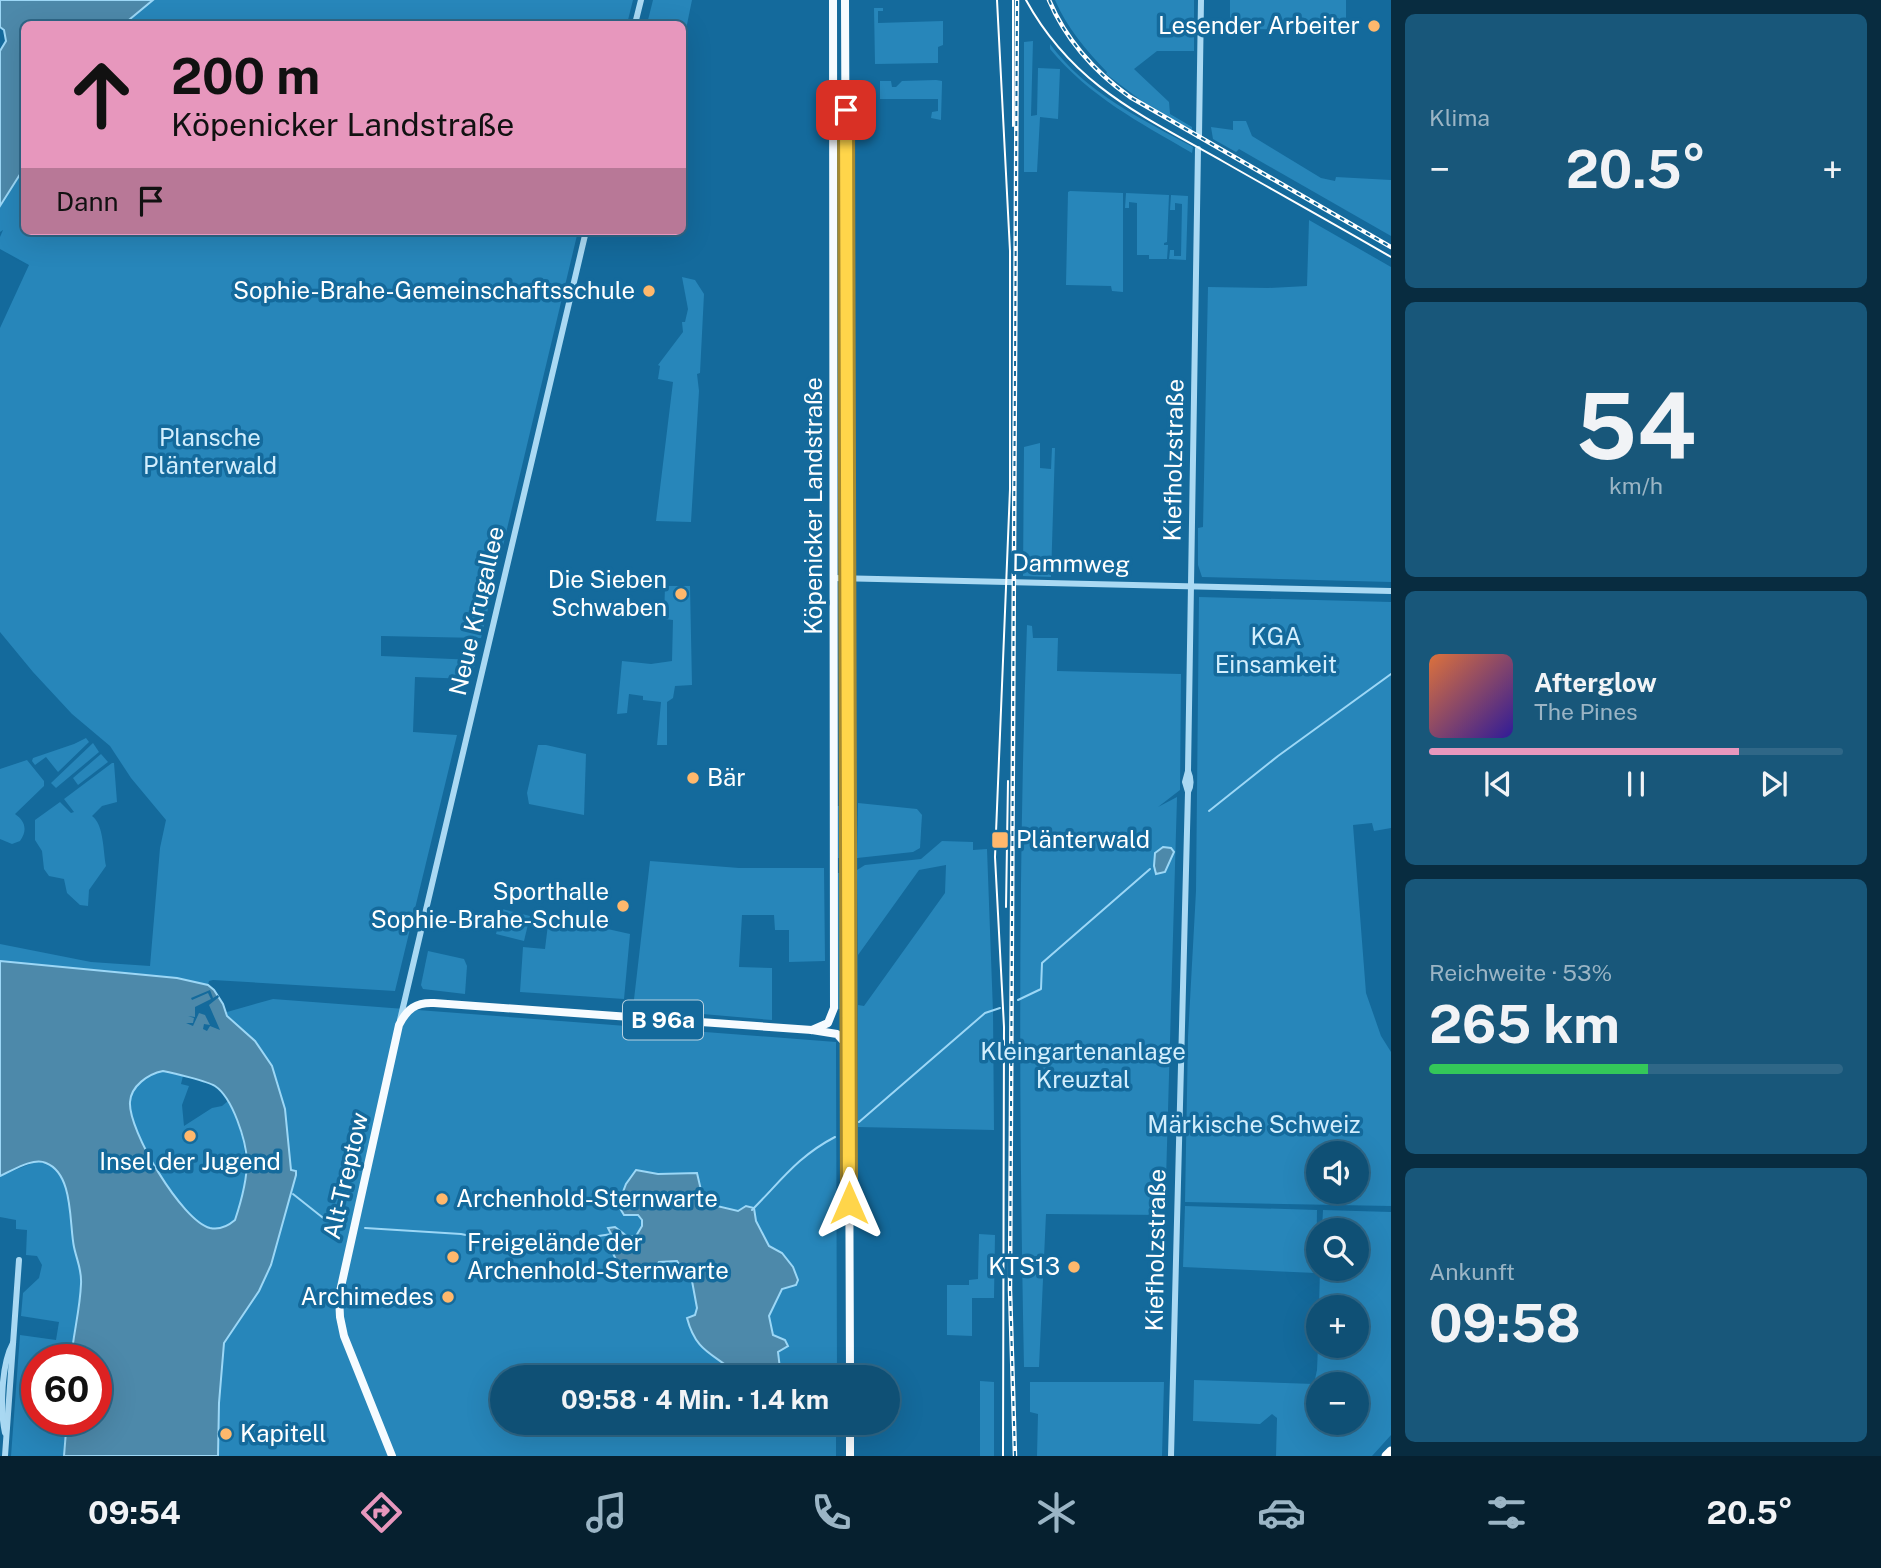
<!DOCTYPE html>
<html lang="de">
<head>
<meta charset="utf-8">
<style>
  :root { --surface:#0f5075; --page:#18577a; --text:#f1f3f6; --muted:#9bb5c5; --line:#2f6787; --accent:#e797bd }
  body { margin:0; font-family:"Public Sans",sans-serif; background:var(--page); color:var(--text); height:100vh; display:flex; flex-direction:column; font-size:26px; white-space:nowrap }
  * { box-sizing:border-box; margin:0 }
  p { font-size:23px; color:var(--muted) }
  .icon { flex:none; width:38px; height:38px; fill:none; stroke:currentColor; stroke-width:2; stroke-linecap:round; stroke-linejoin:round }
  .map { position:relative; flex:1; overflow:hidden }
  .details { display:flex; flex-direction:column; gap:14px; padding:14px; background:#082c40; width:490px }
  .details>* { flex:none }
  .guide { position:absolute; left:21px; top:21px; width:665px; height:214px; border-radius:10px; box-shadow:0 7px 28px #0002,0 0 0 2px var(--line); background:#e797bd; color:#111; overflow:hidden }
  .buttons { position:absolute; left:1306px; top:1141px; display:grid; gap:14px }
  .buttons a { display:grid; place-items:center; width:63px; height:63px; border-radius:50%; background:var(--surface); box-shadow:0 7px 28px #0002,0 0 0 2px var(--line); font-size:35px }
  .speed { position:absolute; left:21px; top:1344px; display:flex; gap:14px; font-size:35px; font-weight:700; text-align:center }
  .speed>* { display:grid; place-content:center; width:91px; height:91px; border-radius:50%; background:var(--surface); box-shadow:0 7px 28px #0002,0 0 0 2px var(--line); line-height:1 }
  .speed .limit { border:10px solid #d22; background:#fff; color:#111 }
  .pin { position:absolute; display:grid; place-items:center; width:60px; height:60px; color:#fff; margin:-30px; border-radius:14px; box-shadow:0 4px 10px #0006 }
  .me { position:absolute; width:77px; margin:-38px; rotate:0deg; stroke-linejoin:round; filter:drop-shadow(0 0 5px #0008) }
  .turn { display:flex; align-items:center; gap:24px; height:147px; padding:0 35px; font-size:32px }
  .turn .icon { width:91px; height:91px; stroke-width:2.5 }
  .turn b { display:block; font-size:49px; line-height:60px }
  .then { display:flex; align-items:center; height:66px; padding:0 35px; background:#0003; gap:14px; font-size:26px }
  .big { font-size:52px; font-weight:700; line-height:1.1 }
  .details .tile { flex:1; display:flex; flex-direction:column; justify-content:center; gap:10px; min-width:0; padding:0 24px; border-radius:10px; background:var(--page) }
  .details .dial { align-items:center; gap:0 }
  .dial b { font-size:91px; line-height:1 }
  .song { display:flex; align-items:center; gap:21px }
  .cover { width:84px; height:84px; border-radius:10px; background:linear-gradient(135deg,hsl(20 70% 55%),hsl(250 70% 35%)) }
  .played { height:7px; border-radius:4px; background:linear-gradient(90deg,var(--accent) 75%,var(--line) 75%) }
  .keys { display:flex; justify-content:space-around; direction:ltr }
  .heat { display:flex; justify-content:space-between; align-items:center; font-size:38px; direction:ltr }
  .charge { height:10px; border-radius:5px; background:linear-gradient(90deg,#34c759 53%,var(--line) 0) }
  .trip { position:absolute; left:490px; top:1365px; width:410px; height:70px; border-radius:35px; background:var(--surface); box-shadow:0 7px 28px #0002,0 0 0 2px var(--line); font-weight:700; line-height:70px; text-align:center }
  .tabs { display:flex; height:112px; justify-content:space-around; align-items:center; background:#06202f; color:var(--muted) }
  .tabs .icon { width:49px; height:49px }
  .tabs .selected { color:var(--accent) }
  .tabs b { font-size:32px; color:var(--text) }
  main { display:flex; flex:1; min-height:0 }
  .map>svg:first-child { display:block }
  .green { fill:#2786ba; fill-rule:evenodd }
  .water { fill:#4d89aa; stroke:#9cd7f6; stroke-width:2; fill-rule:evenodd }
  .pier { fill:#146a9c }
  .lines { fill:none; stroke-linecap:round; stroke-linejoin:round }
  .stream { stroke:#9cd7f6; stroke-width:2 }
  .minor { stroke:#aad9f3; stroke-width:6 }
  .major { stroke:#f6fbff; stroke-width:8 }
  .highway { stroke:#fff; stroke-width:9 }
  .tram { stroke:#fff; stroke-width:2 }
  .rail-casing { stroke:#fff; stroke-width:4.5 }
  .rail { stroke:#146a9c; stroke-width:2; stroke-dasharray:5; stroke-linecap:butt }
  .route-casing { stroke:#a68a30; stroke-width:18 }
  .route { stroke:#ffd54a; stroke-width:12 }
  .poi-dot { fill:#ffb86c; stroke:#146a9c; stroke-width:2.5 }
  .labels { text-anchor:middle; stroke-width:7; stroke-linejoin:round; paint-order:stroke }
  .shield { fill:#146a9c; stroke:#b8d2e1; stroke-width:2 }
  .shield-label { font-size:23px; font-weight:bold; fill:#fff }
  .poi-label { font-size:24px; fill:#fff; stroke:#146a9c; text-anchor:end }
  .park-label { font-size:24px; fill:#d2eefd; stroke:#146a9c }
  .street-label { font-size:24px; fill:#fff; stroke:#146a9c }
</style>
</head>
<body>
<main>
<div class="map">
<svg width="1391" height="1456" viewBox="0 0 1391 1456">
  <rect width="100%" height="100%" fill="#146a9c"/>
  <!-- green -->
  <g class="green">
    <polygon points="153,0 633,0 627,24 124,24"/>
    <polygon points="653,0 692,0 683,44 682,24 647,24"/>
    <path d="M 1055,0 L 1194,0 L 1194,51 L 1157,51 L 1134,69 L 1169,102 L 1170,114 L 1192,127 L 1192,131 L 1151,108 L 1106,74 L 1107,72 C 1086,50 1067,28 1055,0 Z"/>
    <polygon points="1230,0 1346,0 1346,30 1230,29"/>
    <polygon points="874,8 883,8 883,11 878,11 878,23 943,21 943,45 938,47 938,63 875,64"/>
    <polygon points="1033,41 1031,116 1037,115 1038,68 1060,69 1058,119 1040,117 1037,172 1024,172 1024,42"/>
    <path d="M 1050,44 C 1085,92 1141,119 1193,147 L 1192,153 C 1139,122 1090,97 1050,49 Z"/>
    <polygon points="936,80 942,81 942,84 941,120 931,118 932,112 938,111 938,99 880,99 880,81 891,81 892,87 896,87 902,81"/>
    <polygon points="1233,121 1246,121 1252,136 1321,178 1335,181 1336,177 1391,180 1391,236 1239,149 1236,152 1213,139 1211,127 1233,130"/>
    <polygon points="24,168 24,231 578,231 481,638 381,636 381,656 476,660 471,679 415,677 413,732 457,735 395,991 213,980 209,981 208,985 177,978 0,961 0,944 91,962 150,966 160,848 166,820 131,778 110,746 72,714 33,672 0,632 0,328 29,265 0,249 0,237 3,230 0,232 0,206"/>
    <polygon points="1070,191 1123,193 1123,292 1112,291 1111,286 1066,285 1068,192"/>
    <polygon points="1126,193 1169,195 1167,242 1164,243 1164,245 1168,245 1167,259 1149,259 1149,255 1137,255 1137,203 1129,202 1129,208 1125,208"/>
    <polygon points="1171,195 1188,196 1186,260 1169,259 1170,250 1174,250 1174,256 1181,256 1182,204 1175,203 1175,210 1170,210"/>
    <polygon points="1309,220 1391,267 1391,582 1202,577 1198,565 1198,528 1203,527 1208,287 1268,288 1307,286"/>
    <polygon points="682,277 695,280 704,294 700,373 697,374 699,391 691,522 656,521 673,382 658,379 660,366 658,365 683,332 682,322 685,322 688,309"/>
    <polygon points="1040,443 1040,468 1051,469 1052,448 1055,448 1051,577 1023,576 1024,447"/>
    <polygon points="665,586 690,586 692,685 675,686 673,698 667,702 667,745 657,745 661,702 643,700 643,696 629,694 627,713 617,714 622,661 651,664 672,661 673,620 664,619"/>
    <path d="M 1199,597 L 1391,602 L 1391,828 L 1374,831 L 1372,823 L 1353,825 L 1366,993 L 1381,1036 L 1391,1052 L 1391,1206 L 1185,1202 L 1188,1037 L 1196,891 ZM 1356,1153 L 1356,1192 L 1318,1192 L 1318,1153 Z"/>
    <path d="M 1027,625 L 1032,626 L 1033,638 L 1058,638 L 1057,671 L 1181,674 L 1180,790 L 1158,807 L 1177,797 L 1165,1215 L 1046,1214 L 1039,1367 L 1024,1367 C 1019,1120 1018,873 1027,625 Z"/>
    <polygon points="86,738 89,742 58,772 46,757 35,765 32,761 33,758 74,744"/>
    <polygon points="93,743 99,752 56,788 51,783"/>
    <polygon points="538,745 546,745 586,754 584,815 529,804 527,793"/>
    <polygon points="101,754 108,762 78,785 73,778"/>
    <path d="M 27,760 L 44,781 L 44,786 L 15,814 C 25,821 28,830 20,841 L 12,844 L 0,839 L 0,769 Z"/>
    <path d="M 112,763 L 114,763 L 117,802 L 102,806 L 92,816 C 104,825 103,850 106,866 L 89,890 L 88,906 L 80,905 L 67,893 L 64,879 L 49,876 L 44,869 L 42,851 L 35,840 L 35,820 L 60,802 L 71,813 L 74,812 L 64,799 Z"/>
    <polygon points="858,803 917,809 922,815 920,848 913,852 857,858"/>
    <polygon points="837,806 845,806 845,858 838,858"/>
    <polygon points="942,841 973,842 973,850 987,849 993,1012 994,1130 858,1127 858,1005 864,1006 945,893 946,865 919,870 858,955 857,870 865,865 921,859"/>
    <polygon points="650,861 739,868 824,868 825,961 789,962 789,930 775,930 774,915 742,915 739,967 772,968 772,1020 633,1008"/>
    <rect x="837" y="873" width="8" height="136"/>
    <polygon points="502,909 530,916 524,941 496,934"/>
    <polygon points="549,916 630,934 624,999 520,992 523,947 545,949"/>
    <polygon points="428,951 464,959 467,966 465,994 423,989 421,985"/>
    <path d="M 273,999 L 836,1042 L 837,1377 L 502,1377 L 502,1423 L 836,1423 L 836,1456 L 218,1456 L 219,1403 L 224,1343 L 259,1291 L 271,1265 L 296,1175 L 296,1171 L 291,1170 C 287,1125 286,1079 256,1042 C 248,1033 236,1025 227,1016 L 227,1012 Z"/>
    <path d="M 163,1071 L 183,1076 L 181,1084 L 189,1086 L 182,1105 L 184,1126 L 212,1108 L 222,1106 L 228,1101 C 249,1142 251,1176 235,1220 C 228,1226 219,1230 210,1228 C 181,1221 128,1130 130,1102 C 131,1086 148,1074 163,1071 Z"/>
    <path d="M 35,1162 C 74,1159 69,1222 74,1247 C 77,1260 82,1270 81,1284 C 80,1310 73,1335 71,1360 L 37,1360 L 37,1419 L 67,1419 L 64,1456 L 11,1456 L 20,1335 L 56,1340 L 59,1322 L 21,1316 L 23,1293 L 39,1278 L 42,1265 L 37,1256 L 26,1255 L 27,1230 L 16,1229 L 16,1220 L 0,1217 L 0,1176 Z"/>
    <polygon points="1185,1206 1317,1210 1316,1273 1183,1267"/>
    <path d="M 1323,1210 L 1391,1212 L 1391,1435 L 1372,1456 L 1276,1456 L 1277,1418 L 1272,1414 L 1260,1424 L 1193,1421 L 1194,1380 L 1314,1384 L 1317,1370 L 1318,1346 L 1356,1346 L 1356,1307 L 1319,1307 L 1320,1269 L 1356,1269 L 1356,1230 L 1322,1230 ZM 1318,1384 L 1356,1384 L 1356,1423 L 1318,1423 Z"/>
    <polygon points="979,1234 995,1235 994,1298 972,1298 972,1336 947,1335 947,1285 969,1285 969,1280 978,1279"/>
    <polygon points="980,1381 994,1382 994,1456 980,1456"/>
    <polygon points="1030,1382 1164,1382 1162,1456 1037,1456 1038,1414 1030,1412"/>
  </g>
  <!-- water -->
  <g class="water">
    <polygon points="0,0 153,0 124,24 24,24 24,168 0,206 0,51 6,41 4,30 0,27"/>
    <polygon points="1163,847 1171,848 1174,852 1165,872 1156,874 1154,866 1155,853"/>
    <path d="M 0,961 L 177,978 L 208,985 L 214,990 L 223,1004 L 227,1016 L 255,1041 L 272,1066 L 285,1109 L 291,1170 L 296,1171 L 296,1175 L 271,1265 L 259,1291 L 224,1343 L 219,1403 L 218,1456 L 64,1456 L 67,1419 L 96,1419 L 96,1360 L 71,1360 C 73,1335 80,1310 81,1284 C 82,1270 77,1261 74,1247 C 69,1224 74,1174 46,1163 C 33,1157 12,1171 0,1176 ZM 163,1071 C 173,1073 207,1081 215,1086 C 233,1098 246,1141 247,1161 C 247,1180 241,1202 235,1220 C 228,1226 219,1230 210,1228 C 182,1221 128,1130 130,1102 C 131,1086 148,1074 163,1071 Z"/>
    <path d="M 636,1170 L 658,1174 L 697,1173 L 704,1203 L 738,1211 L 746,1206 L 754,1208 L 756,1221 L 769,1246 L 782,1253 L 793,1267 L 798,1280 L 796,1285 L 782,1289 L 769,1316 L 773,1335 L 785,1340 L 788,1346 L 778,1352 L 781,1377 L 739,1377 C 717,1353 697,1356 687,1318 L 695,1315 L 697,1308 L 692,1281 L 695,1277 L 693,1273 L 685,1276 L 679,1271 L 681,1267 L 677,1261 L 659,1262 L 655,1269 C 645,1271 642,1265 631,1271 L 631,1267 L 627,1264 L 619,1266 L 610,1247 L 611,1234 L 608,1228 L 615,1227 L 628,1237 L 636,1236 L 642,1226 L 642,1220 L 638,1215 L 624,1215 L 618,1205 L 626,1184 Z"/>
  </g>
  <!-- pier -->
  <polygon class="pier" points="210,990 213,998 218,995 219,997 209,1005 220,1030 210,1026 207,1031 203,1029 204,1024 210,1025 205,1015 199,1013 193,1026 186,1023 193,1023 194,1018 188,1016 195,1017 195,1007 211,999 208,993 192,1000 191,998"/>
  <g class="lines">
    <!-- stream -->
    <g class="stream">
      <polyline points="1209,811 1278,756 1391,674"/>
      <polyline points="1018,1000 1041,989 1042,963 1150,869"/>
      <polyline points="859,1122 985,1013 1000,1008"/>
      <polyline points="293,1194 327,1221 345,1223"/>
      <path d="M 752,1210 C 780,1182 798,1156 835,1137"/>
      <polyline points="365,1228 461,1234 523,1247 612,1234"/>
    </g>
    <!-- minor -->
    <g class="minor">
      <polyline points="635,24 641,0"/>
      <polyline points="1199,136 1201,0"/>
      <polyline points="834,578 1391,591"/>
      <polyline points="1188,792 1185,782 1188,771"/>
      <polyline points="400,1020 586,231"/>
      <path d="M 5,1433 C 0,1409 1,1365 13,1343"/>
      <polyline points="5,1456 19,1260"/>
      <path d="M 1171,1456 L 1188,792 C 1192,785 1191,778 1188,771 L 1198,149"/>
    </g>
    <!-- major -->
    <g class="major">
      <polyline points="845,0 850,1377"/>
      <polyline points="812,1030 828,1023 834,1008 833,0"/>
      <polyline points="850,1423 850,1456"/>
      <path d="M 392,1456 L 344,1336 L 340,1317 L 339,1296 L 399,1025 C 407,1009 416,1002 434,1003 L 812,1030 L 837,1034 L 848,1046"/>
    </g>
    <!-- highway -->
    <polyline class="highway" points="1386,1456 1391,1451"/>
    <!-- tram -->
    <g class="tram">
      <polyline points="997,0 1010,251 1010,489 995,857 1004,1027 1003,1456"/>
      <polyline points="1013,0 1013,126"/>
      <path d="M 1026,0 C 1073,86 1143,116 1224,162 C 1280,194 1336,225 1391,257"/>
      <polyline points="1006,907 1008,781"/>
    </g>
    <!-- rail casing -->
    <g class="rail-casing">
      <g id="rail">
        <path d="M 1049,0 C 1066,40 1095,72 1130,97 L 1391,247"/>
        <polyline points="1015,1456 1010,1290 1017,0"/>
      </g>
    </g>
    <!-- rail -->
    <use href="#rail" class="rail"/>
  </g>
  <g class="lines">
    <!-- route casing -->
    <g class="route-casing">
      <polyline id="route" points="846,110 849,1203"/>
    </g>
    <!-- route -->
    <use href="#route" class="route"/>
  </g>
  <!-- markers -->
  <g class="poi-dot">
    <circle cx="1374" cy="26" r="7"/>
    <circle cx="649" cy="291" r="7"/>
    <circle cx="681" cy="594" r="7"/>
    <circle cx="693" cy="778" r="7"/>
    <rect x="991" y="831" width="18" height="18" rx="3.5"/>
    <circle cx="623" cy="906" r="7"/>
    <circle cx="190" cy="1136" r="7"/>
    <circle cx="442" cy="1199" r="7"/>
    <circle cx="453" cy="1257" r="7"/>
    <circle cx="1074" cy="1267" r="7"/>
    <circle cx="448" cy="1297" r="7"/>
    <circle cx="226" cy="1434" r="7"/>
  </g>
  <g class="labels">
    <!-- shield labels -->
    <rect class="shield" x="623" y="1000.5" width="80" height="39" rx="5"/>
    <g class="shield-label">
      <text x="663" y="1028">B 96a</text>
    </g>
    <!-- poi labels -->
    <g class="poi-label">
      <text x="1360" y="34">Lesender Arbeiter</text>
      <text x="635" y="299">Sophie-Brahe-Gemeinschaftsschule</text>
      <text x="667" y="588">Die Sieben<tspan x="667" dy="28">Schwaben</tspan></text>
      <text x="707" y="786" text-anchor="start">Bär</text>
      <text x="1016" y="848" text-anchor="start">Plänterwald</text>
      <text x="609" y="900">Sporthalle<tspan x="609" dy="28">Sophie-Brahe-Schule</tspan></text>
      <text x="190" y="1170" text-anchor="middle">Insel der Jugend</text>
      <text x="456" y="1207" text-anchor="start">Archenhold-Sternwarte</text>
      <text x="467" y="1251" text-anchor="start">Freigelände der<tspan x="467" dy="28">Archenhold-Sternwarte</tspan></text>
      <text x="1060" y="1275">KTS13</text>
      <text x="434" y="1305">Archimedes</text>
      <text x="240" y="1442" text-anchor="start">Kapitell</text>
    </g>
    <!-- park labels -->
    <g class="park-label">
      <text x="210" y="446">Plansche<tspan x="210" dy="28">Plänterwald</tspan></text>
      <text x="1276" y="645">KGA<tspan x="1276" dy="28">Einsamkeit</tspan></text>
      <text x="1083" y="1060">Kleingartenanlage<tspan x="1083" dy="28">Kreuztal</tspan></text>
      <text x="1254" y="1133">Märkische Schweiz</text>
    </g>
    <!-- street labels -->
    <g class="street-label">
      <text transform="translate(1174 460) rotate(-89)" y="8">Kiefholzstraße</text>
      <text transform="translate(814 506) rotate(-90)" y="8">Köpenicker Landstraße</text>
      <text transform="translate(1071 564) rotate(1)" y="8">Dammweg</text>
      <text transform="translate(477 611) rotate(-77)" y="8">Neue Krugallee</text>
      <text transform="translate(346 1176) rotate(-77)" y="8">Alt-Treptow</text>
      <text transform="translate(1156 1250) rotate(-89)" y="8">Kiefholzstraße</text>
    </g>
  </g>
</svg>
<div class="buttons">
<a><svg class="icon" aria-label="sound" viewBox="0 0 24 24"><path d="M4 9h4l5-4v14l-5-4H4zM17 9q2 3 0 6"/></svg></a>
<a><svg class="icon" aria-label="search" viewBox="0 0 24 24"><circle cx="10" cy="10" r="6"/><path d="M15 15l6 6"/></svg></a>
<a>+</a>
<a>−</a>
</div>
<div class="speed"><div class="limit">60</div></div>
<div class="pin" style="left:846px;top:110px;background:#d93025"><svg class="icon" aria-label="arrive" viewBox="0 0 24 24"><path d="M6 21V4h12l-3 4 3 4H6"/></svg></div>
<svg class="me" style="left:849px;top:1203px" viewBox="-20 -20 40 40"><path d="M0-17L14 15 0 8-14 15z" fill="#ffd54a" stroke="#fff" stroke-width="4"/></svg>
<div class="trip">09:58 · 4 Min. · 1.4 km</div>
<div class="guide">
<div class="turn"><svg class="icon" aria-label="ahead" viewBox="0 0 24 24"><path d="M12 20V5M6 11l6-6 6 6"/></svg><div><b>200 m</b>Köpenicker Landstraße</div></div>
<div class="then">Dann<svg class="icon" aria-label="arrive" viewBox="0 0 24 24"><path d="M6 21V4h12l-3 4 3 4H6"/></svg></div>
</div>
</div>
<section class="details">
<div class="tile"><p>Klima</p>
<div class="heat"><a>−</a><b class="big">20.5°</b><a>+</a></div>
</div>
<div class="tile dial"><b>54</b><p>km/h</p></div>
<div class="tile">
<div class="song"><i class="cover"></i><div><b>Afterglow</b><p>The Pines</p></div></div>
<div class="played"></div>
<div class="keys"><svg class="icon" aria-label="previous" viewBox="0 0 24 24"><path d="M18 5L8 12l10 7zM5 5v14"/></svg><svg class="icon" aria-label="pause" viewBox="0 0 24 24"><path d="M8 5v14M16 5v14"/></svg><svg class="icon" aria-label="next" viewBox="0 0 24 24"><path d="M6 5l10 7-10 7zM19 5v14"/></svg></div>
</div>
<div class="tile"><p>Reichweite · 53%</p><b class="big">265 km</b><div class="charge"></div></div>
<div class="tile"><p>Ankunft</p><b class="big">09:58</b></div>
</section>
</main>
<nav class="tabs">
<b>09:54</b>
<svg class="icon selected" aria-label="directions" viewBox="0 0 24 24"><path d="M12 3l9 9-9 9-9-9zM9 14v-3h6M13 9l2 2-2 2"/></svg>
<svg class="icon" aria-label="music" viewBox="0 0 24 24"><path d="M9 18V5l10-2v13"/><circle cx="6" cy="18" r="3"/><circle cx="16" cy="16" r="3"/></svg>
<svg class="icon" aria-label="phone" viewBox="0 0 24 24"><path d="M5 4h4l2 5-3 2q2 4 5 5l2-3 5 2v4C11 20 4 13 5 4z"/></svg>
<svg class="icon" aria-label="climate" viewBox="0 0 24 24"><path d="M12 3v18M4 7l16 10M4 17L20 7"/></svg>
<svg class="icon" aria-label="car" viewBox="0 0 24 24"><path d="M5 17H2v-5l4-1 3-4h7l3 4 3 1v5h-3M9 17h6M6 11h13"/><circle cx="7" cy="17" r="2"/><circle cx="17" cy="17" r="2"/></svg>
<svg class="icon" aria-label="filters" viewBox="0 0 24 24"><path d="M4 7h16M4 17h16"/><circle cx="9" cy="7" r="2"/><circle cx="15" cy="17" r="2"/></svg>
<b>20.5°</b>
</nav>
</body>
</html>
